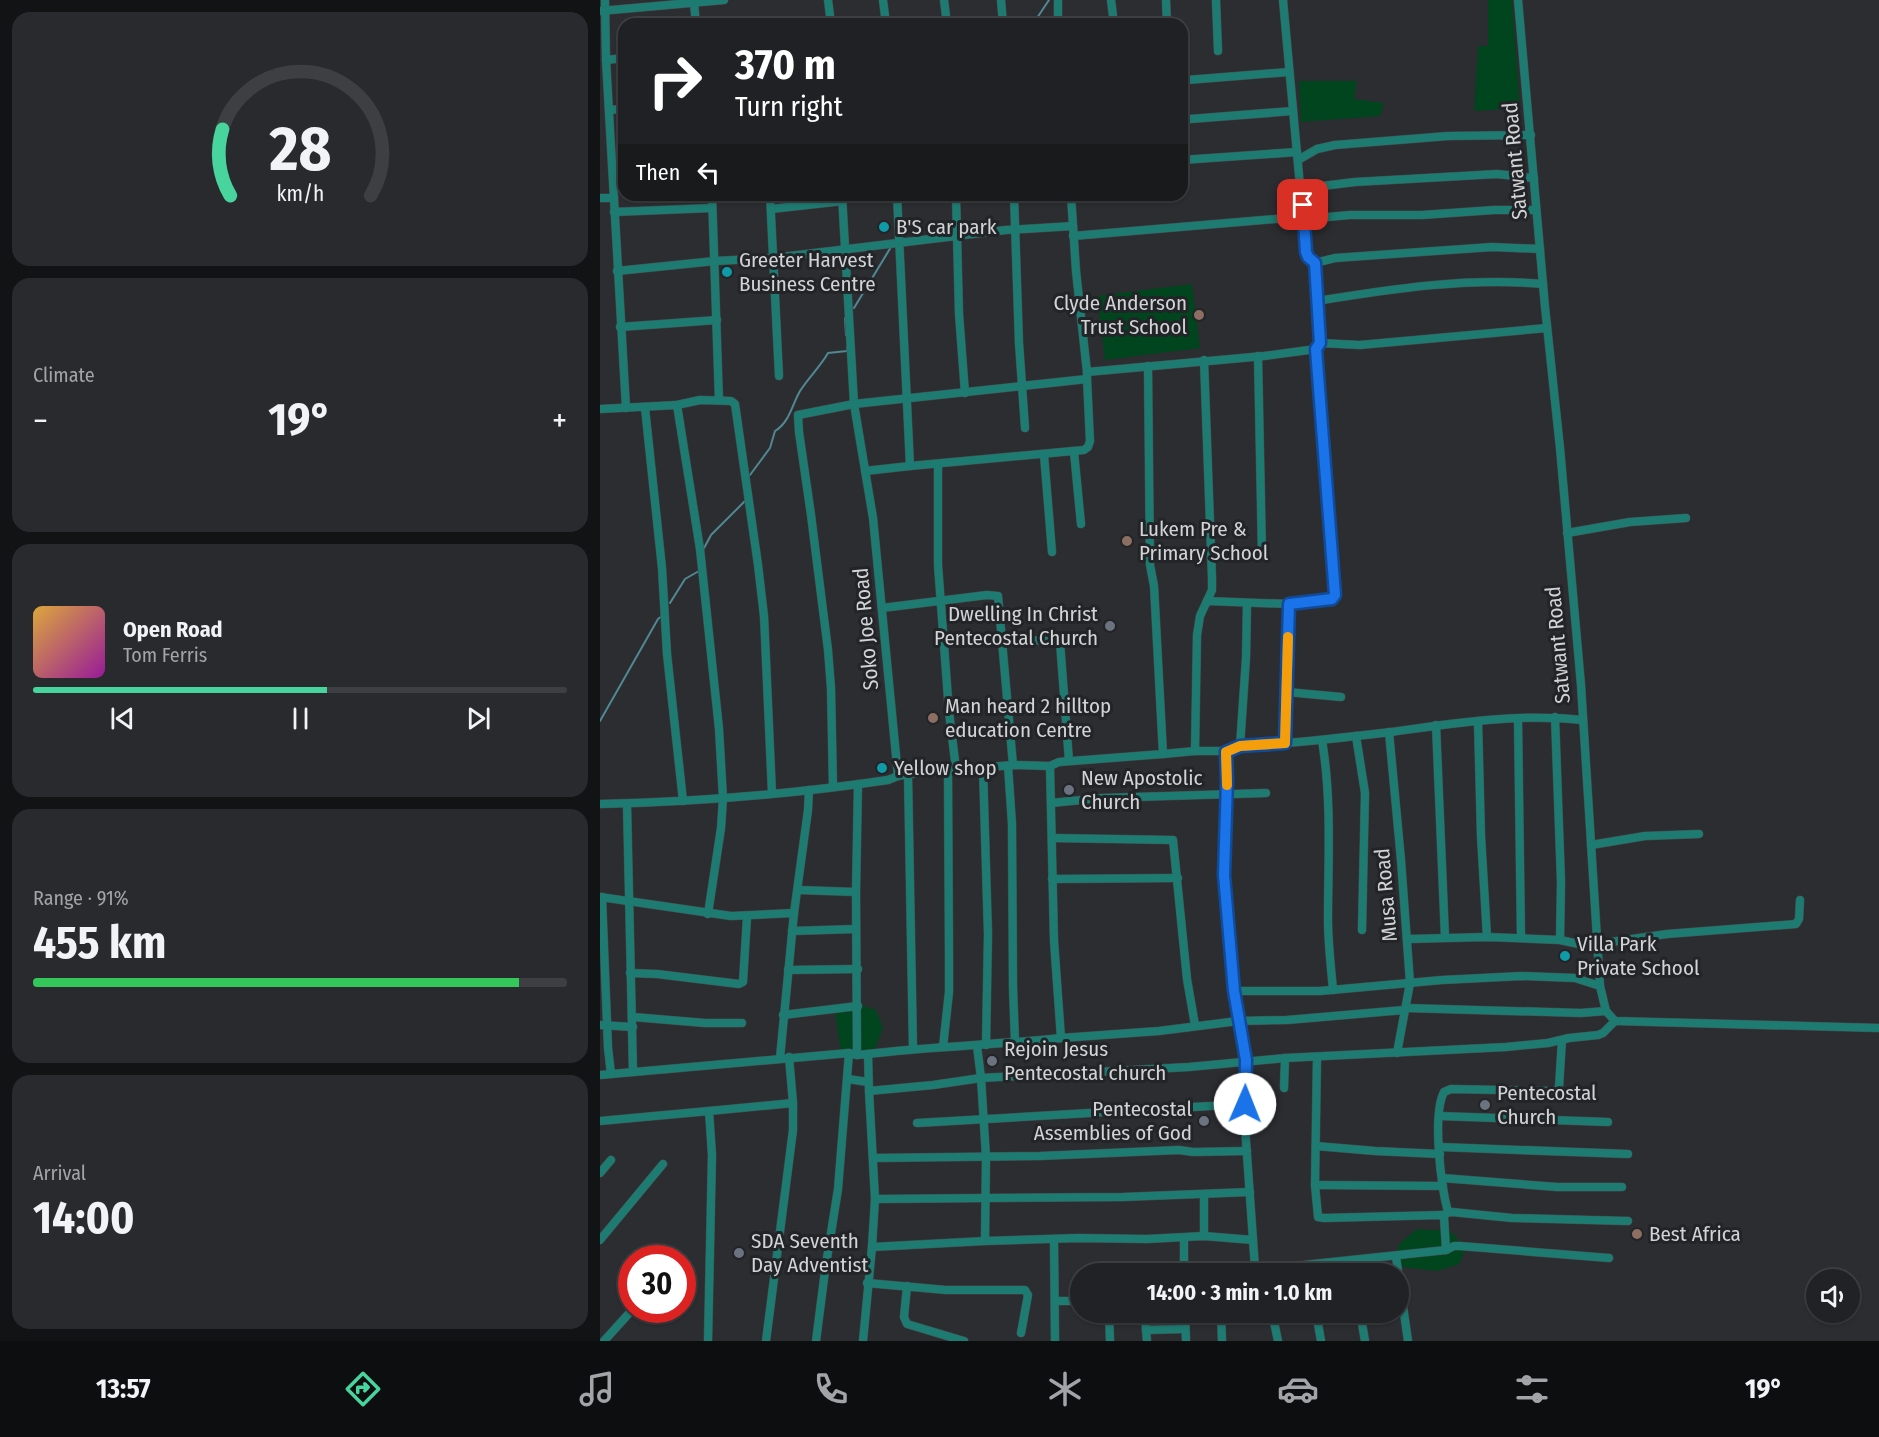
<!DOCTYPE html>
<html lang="en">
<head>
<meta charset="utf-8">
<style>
  :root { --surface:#212225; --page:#292a2d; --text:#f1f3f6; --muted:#a2a4a7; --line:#3e3f42; --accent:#48d49d }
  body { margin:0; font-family:"Fira Sans Condensed",sans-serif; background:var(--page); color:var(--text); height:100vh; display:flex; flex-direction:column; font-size:22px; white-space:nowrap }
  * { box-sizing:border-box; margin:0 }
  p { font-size:20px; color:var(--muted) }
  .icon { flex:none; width:33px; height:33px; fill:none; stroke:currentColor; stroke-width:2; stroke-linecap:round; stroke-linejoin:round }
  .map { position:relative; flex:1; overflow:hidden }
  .drawer { display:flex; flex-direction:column; gap:12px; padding:12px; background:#121314; width:600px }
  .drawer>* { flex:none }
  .hud { position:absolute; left:18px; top:18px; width:570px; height:183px; border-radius:18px; box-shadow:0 2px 4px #0004,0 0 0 2px var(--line); background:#202124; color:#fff; overflow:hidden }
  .buttons { position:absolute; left:1206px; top:1269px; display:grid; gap:12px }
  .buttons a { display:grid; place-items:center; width:54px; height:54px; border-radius:50%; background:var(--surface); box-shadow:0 2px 4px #0004,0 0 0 2px var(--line); font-size:30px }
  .speed { position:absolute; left:18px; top:1245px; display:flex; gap:12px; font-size:30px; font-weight:700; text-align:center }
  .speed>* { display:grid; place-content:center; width:78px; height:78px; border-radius:50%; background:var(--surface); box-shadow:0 2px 4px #0004,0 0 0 2px var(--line); line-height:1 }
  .speed .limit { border:9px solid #d22; background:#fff; color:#111 }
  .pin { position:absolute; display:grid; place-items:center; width:51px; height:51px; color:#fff; margin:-26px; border-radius:12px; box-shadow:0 3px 9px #0006 }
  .me { position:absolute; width:66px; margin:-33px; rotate:1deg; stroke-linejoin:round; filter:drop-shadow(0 0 4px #0008) }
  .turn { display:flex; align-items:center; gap:21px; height:126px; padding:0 18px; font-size:27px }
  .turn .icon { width:78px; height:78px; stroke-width:2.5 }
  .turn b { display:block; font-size:42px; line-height:51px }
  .then { display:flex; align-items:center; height:57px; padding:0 18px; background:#0003; gap:12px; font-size:22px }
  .big { font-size:45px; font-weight:700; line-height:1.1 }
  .drawer .tile { flex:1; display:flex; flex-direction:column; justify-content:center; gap:9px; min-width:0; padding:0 21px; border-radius:18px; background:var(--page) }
  .drawer .dial { align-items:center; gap:0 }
  .dial svg { height:156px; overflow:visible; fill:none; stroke:var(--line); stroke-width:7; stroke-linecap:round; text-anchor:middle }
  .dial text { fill:var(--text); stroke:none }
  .song { display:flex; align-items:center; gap:18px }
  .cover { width:72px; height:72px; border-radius:9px; background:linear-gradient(135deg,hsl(40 70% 55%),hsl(300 70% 35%)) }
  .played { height:6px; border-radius:3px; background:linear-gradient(90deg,var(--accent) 55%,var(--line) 55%) }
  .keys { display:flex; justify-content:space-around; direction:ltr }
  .heat { display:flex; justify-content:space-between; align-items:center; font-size:33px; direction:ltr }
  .charge { height:9px; border-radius:4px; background:linear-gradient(90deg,#34c759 91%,var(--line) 0) }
  .trip { position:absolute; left:470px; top:1263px; width:339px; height:60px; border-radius:30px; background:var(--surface); box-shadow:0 2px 4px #0004,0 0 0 2px var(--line); font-weight:700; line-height:60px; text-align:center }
  .tab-bar { display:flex; height:96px; justify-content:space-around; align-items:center; background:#0d0e0f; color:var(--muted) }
  .tab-bar .icon { width:42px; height:42px }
  .tab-bar .active { color:var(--accent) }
  .tab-bar b { font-size:27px; color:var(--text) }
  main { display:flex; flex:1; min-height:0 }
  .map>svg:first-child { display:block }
  .green { fill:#00451e }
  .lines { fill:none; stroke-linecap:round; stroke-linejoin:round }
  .stream { stroke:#508893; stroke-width:2 }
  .street-casing { stroke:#46484b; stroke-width:9 }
  .street { stroke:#1e7b72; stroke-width:8 }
  .route-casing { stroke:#114b97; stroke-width:15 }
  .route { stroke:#1a73e8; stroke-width:10 }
  .slow { stroke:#f59e0b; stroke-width:10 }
  .culture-dot { fill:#0f9aa8; stroke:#222427; stroke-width:2 }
  .education-dot { fill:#8d6e63; stroke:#222427; stroke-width:2 }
  .worship-dot { fill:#6b7280; stroke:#222427; stroke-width:2 }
  .labels { text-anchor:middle; stroke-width:6; stroke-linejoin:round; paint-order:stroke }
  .street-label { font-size:21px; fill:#d1d3d5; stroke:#222427 }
  .poi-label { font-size:21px; fill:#d1d3d5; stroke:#222427; text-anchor:start }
</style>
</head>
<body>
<main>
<section class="drawer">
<div class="tile dial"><svg viewBox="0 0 100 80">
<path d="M14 69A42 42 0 1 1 86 69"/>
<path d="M14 69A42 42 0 0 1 10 35" stroke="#48d49d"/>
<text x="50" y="56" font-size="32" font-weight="700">28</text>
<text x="50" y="72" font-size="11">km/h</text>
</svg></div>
<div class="tile"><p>Climate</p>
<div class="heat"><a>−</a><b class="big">19°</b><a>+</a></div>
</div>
<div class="tile">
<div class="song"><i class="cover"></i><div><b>Open Road</b><p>Tom Ferris</p></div></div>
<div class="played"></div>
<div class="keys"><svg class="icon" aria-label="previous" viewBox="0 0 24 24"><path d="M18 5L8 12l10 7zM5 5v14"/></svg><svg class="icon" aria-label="pause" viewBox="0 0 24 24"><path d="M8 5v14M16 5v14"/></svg><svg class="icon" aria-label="next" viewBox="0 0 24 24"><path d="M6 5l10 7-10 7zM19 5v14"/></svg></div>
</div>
<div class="tile"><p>Range · 91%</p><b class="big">455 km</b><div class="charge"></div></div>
<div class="tile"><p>Arrival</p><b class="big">14:00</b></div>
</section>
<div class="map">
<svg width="1279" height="1341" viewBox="0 0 1279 1341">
  <rect width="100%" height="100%" fill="#2c2d31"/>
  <!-- green -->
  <g class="green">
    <polygon points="888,0 912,0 920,108 874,111 878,46 888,46"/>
    <polygon points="699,81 757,81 754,99 784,103 780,116 701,122"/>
    <polygon points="592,284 600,348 505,360 497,296"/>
    <polygon points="252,1002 276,1010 283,1028 275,1049 259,1057 241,1052 235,1014"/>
    <polygon points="817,1229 851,1231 866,1249 859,1264 837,1271 802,1267 795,1258 799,1244"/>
  </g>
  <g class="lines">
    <!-- stream -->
    <g class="stream">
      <polyline points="433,24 449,0"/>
      <polyline points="254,308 291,247"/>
      <polyline points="245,318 246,335"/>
      <path d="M 150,475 L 170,448 L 175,431 C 189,423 192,405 200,391 C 209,377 220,367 228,353 L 247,351 L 247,347"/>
      <polyline points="103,550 111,535 146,500"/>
      <polyline points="70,603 85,579 99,571"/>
      <polyline points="0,721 58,619 62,616"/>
    </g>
    <!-- street casing -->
    <g class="street-casing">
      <g id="street">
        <polyline points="5,0 6,60 26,408"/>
        <polyline points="228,0 231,24"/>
        <polyline points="283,0 286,24"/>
        <polyline points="344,0 347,24"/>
        <polyline points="401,0 403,24"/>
        <polyline points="511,0 514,24"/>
        <polyline points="566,0 567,24"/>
        <polyline points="616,0 618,51"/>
        <polyline points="683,0 706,252 708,257 715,263 720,343 760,345 947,328"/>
        <polyline points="918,0 945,307 960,448 981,685 1000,986 1006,1011 1015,1021 1279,1028"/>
        <polyline points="94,3 96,24"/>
        <polyline points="0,11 124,0"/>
        <polyline points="458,24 458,0"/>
        <polyline points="6,60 24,58"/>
        <polyline points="587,80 689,72"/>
        <polyline points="9,110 24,109"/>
        <polyline points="590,119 693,111"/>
        <polyline points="582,160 697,152"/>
        <polyline points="698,160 717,149 735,145 848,136 931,135"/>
        <polyline points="12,164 24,164"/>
        <polyline points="701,191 714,187 755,182 862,176 897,174 934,178"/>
        <polyline points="112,195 119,400"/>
        <polyline points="170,195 179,376"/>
        <polyline points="242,195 254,404 273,518 298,776 308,774 313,1049"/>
        <polyline points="356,195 359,314 365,393"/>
        <polyline points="414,195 419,343 425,428"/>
        <polyline points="471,195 476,271 487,372 664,356 716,349 719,345"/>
        <polyline points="0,198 14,198"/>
        <polyline points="171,209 243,201"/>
        <polyline points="14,212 112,208"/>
        <polyline points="473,236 687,218 705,219 750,215 822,215 894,210 936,210"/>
        <polyline points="715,263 735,258 892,247 940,249"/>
        <polyline points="17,271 115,261 173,258 406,230 473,226"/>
        <path d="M 717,301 C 791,289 868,277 943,284"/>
        <polyline points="20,327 117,320"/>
        <polyline points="658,356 662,554"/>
        <polyline points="604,360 612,578 612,590 607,601 689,604 732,599 735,595 716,349"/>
        <polyline points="77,405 100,400 131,401 135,404 158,565 164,616 172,793"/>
        <polyline points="45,408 62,568 67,654 83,801"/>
        <polyline points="0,409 77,405 100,549 119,729 123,798 121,828 108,914"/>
        <polyline points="474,452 481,524"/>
        <polyline points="444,455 452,552"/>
        <polyline points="338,464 338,565 349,712 356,769"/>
        <polyline points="310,466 484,450 488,447 490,441 487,379"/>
        <polyline points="265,471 310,466 297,195"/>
        <polyline points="967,533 1030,522 1086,518"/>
        <path d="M 647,603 L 646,658 L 640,746 C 690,744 741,738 791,732 C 854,723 919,713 982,720"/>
        <polyline points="689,604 687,692 741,697"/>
        <polyline points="282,608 387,595 398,596 413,765"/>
        <polyline points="402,638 460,642 469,761"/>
        <polyline points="955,717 961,882 960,940"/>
        <polyline points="918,719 921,938"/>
        <polyline points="878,721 881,836 887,937"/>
        <polyline points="836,725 845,937"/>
        <polyline points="789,732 801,860 810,983 797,1053"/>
        <polyline points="756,736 765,793 762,930"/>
        <path d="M 722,740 C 732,800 728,860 728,920 C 728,943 731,967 733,990"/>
        <polyline points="685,743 687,692"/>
        <polyline points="595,751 597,635 600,616 607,601"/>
        <polyline points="626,751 627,781 624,875 634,991 720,991 842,980 922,976 975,978 1000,986"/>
        <polyline points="563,754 595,751 626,751 640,746"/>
        <polyline points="408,766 412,824 413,987 415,1042"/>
        <polyline points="383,768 388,934 386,1045"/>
        <polyline points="308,774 413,765 450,766 459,762 563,754 554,586 550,565 548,366"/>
        <polyline points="233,787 231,688 228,650 211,515 199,432 198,415 254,404 487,379 487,372"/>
        <polyline points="451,803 502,798 666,793"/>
        <path d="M 0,804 C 96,802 193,794 288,780 L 298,776"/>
        <polyline points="27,804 33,1072"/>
        <polyline points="452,838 573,840 587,979 595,1025"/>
        <polyline points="991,845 1045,836 1099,834"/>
        <polyline points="452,879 578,878"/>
        <polyline points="198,890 256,892"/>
        <polyline points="0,897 131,916 194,913 208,810 209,790"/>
        <polyline points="2,897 8,1048 11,1074"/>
        <polyline points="192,931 256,929"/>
        <polyline points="808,939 887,937 960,940 998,948"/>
        <polyline points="997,944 1067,934 1196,924 1199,919 1200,900"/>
        <polyline points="188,970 258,969"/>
        <polyline points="30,973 57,974 139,984 143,982 147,917"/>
        <polyline points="634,991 638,1021 687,1020 804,1010"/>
        <polyline points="806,1008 981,1013 1006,1011"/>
        <polyline points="183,1015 258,1006"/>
        <polyline points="33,1017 105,1023 142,1023"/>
        <polyline points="0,1025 33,1027"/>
        <polyline points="461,1038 559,1031 638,1021 646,1060 645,1127 655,1268 704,1265 846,1250 844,1217"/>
        <polyline points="377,1046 381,1078 386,1157 385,1241 478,1238 547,1239 604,1236 653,1240"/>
        <polyline points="343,1047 349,992 349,955 348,771"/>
        <path d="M 268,1054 C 332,1046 397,1045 461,1038 L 454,941 L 450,766"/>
        <polyline points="257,1055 268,1054 269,1091 333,1085 381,1078 589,1067 685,1058 906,1047 948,1043 969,1038 998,1035 1003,1033 1015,1021"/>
        <polyline points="717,1057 715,1185 718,1217 724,1218 842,1215 844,1217 846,1213 852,1212 912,1218 1028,1221"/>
        <polyline points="180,1058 194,913"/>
        <polyline points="0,1075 249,1053"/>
        <polyline points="248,1079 268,1082"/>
        <polyline points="684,1088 685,1058"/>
        <polyline points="269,1091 275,1199 523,1197 650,1192"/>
        <polyline points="839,1116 1008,1122"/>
        <polyline points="0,1121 109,1111"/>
        <polyline points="317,1123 645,1104"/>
        <polyline points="716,1146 775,1151 840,1154"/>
        <polyline points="840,1147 1028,1154"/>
        <polyline points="274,1158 440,1156 579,1150 593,1152 647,1151"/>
        <polyline points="0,1173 11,1160"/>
        <polyline points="842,1178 957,1187 1022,1187"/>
        <polyline points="715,1185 843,1186"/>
        <polyline points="275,1199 272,1247 385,1241"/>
        <path d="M 848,1212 C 841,1186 832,1115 844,1092 L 851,1089 L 956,1091 L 959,1087 L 962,1040"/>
        <polyline points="604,1236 604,1194"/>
        <polyline points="584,1238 584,1274"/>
        <polyline points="454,1239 455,1341"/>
        <polyline points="0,1240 63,1164"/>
        <polyline points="846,1250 854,1246 860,1246 1009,1258"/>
        <polyline points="796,1257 808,1341"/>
        <polyline points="748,1261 751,1274"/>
        <polyline points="584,1272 613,1270 620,1274"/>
        <polyline points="267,1283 346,1290 425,1290 428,1295 421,1333"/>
        <polyline points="307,1286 304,1317 307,1324 364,1341"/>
        <polyline points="455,1301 480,1301"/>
        <polyline points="509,1312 510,1341"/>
        <polyline points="545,1312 546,1330 585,1329"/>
        <polyline points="585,1312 586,1341"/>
        <polyline points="621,1312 622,1341"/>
        <polyline points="672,1312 678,1341"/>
        <polyline points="716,1312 721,1341"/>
        <polyline points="760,1312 765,1341"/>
        <polyline points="546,1330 547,1341"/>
        <polyline points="4,1341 32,1310"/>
        <polyline points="108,1341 112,1155 109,1111 193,1103"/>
        <polyline points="166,1341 193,1130 193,1103 189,1057"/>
        <polyline points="216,1341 225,1271 238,1189 249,1053 257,1055 256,892 258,784"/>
        <polyline points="263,1341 272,1247"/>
      </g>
    </g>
    <!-- street -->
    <use href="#street" class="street"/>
  </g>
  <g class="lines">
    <!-- route casing -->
    <g class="route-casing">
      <polyline id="route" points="645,1104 646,1060 634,991 624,875 627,781 626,752 640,746 685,743 689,604 732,599 735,595 716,349 720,343 715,263 708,257 706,252 703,205"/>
    </g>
    <!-- route -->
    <use href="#route" class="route"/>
    <!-- slow -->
    <polyline class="slow" points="627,785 626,752 640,746 685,743 688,637"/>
  </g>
  <!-- markers -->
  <g class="culture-dot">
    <circle cx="284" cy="227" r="6"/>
    <circle cx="127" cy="272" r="6"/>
    <circle cx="282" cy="768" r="6"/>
    <circle cx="965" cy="956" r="6"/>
  </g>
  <g class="education-dot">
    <circle cx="599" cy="315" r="6"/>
    <circle cx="527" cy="541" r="6"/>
    <circle cx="333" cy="718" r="6"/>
    <circle cx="1037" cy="1234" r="6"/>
  </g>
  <g class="worship-dot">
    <circle cx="510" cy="626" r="6"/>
    <circle cx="469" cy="790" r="6"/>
    <circle cx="392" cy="1061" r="6"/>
    <circle cx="885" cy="1105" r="6"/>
    <circle cx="604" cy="1121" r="6"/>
    <circle cx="139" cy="1253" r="6"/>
  </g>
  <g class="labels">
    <!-- street labels -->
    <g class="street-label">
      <text transform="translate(915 161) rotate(-95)" y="7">Satwant Road</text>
      <text transform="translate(266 629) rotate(-95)" y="7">Soko Joe Road</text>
      <text transform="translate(958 645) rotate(-95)" y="7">Satwant Road</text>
      <text transform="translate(786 895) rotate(-95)" y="7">Musa Road</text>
    </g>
    <!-- poi labels -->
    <g class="poi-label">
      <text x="296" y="234">B'S car park</text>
      <text x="139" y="267">Greeter Harvest<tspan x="139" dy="24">Business Centre</tspan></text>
      <text x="587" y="310" text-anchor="end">Clyde Anderson<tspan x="587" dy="24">Trust School</tspan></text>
      <text x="539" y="536">Lukem Pre &amp;<tspan x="539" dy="24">Primary School</tspan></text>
      <text x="498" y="621" text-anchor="end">Dwelling In Christ<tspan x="498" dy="24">Pentecostal Church</tspan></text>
      <text x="345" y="713">Man heard 2 hilltop<tspan x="345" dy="24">education Centre</tspan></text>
      <text x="294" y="775">Yellow shop</text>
      <text x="481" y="785">New Apostolic<tspan x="481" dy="24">Church</tspan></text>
      <text x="977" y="951">Villa Park<tspan x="977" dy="24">Private School</tspan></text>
      <text x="404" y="1056">Rejoin Jesus<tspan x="404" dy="24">Pentecostal church</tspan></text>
      <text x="897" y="1100">Pentecostal<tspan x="897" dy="24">Church</tspan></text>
      <text x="592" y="1116" text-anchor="end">Pentecostal<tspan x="592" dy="24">Assemblies of God</tspan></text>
      <text x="1049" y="1241">Best Africa</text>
      <text x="151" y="1248">SDA Seventh<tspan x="151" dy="24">Day Adventist</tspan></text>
    </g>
  </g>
</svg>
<div class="buttons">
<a><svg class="icon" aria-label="sound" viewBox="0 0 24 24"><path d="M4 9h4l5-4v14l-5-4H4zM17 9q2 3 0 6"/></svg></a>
</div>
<div class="speed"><div class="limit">30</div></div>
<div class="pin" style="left:703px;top:205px;background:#d93025"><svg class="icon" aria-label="arrive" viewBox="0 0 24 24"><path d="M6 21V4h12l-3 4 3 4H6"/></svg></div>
<svg class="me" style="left:645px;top:1104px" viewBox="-20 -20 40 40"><circle r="19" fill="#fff"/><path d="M0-13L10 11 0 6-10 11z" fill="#1a73e8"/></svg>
<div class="trip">14:00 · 3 min · 1.0 km</div>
<div class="hud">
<div class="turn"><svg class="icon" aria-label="right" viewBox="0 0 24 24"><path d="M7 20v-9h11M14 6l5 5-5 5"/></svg><div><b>370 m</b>Turn right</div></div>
<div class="then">Then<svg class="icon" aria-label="left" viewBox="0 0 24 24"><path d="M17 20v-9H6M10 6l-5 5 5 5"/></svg></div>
</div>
</div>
</main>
<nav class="tab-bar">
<b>13:57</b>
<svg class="icon active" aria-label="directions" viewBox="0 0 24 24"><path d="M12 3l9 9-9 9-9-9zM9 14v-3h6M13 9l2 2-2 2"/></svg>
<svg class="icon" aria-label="music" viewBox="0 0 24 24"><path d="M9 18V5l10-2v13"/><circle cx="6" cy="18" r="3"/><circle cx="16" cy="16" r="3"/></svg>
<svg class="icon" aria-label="phone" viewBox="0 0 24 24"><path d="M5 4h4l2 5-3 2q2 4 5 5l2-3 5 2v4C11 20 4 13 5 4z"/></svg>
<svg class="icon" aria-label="climate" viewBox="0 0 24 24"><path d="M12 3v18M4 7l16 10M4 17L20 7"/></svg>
<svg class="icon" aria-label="car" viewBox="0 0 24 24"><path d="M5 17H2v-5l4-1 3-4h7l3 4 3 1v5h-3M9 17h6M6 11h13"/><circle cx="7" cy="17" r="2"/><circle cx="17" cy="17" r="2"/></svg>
<svg class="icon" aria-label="filters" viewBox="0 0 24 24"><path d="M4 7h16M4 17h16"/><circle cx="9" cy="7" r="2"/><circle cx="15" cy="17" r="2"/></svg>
<b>19°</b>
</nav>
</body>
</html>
